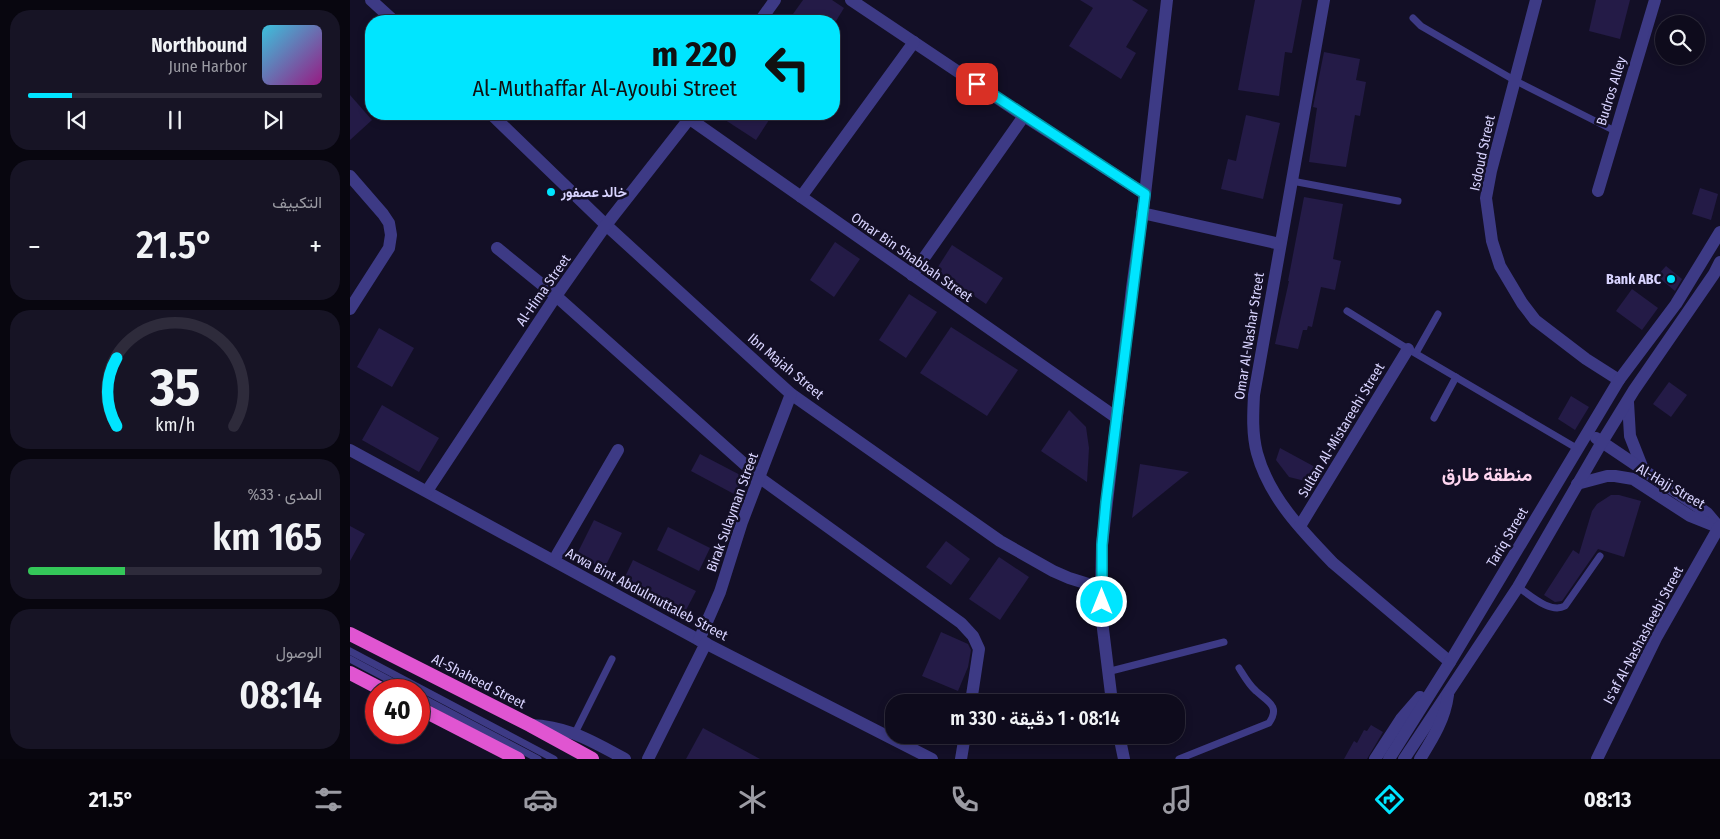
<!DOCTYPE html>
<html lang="ar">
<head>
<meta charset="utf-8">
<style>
  :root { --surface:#0e0b1c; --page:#171425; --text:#f1f3f6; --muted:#9b9ba3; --line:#2e2b3b; --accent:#00e5ff }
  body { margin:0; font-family:"Fira Sans Condensed",Vazirmatn,sans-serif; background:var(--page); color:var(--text); direction:rtl; height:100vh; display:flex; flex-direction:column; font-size:19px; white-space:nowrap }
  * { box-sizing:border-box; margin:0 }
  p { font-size:16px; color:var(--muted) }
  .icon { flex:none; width:28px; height:28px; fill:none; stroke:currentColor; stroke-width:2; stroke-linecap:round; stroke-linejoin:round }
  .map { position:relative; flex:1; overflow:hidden; direction:ltr }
  .side { display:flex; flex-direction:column; gap:10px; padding:10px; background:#08060f; width:350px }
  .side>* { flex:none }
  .hud { position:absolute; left:15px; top:15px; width:475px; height:105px; border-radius:20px; box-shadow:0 2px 8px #0003,0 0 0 1px var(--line); direction:rtl; background:#00e5ff; color:#111; overflow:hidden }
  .tools { position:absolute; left:1305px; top:15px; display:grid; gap:10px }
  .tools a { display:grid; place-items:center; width:50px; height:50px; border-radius:50%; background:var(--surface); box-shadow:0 2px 8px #0003,0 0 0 1px var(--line); font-size:25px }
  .speed { position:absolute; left:15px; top:679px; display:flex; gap:10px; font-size:25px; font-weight:700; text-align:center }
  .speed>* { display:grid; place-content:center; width:65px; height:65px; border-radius:50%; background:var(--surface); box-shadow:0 2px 8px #0003,0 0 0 1px var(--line); line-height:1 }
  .speed .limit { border:8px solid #d22; background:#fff; color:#111 }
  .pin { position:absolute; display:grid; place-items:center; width:42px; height:42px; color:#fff; margin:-21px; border-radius:10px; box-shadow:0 2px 8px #0006 }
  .me { position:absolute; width:55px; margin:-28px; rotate:0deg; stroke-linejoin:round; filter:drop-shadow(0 0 4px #0008) }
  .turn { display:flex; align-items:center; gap:18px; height:105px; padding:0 20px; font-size:22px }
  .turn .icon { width:65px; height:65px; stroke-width:2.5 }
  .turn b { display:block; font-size:35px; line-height:42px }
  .big { font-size:38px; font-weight:600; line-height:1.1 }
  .side .card { flex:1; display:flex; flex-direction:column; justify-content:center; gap:8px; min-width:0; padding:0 18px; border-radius:20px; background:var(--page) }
  .side .dial { align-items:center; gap:0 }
  .dial svg { height:130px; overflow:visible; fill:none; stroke:var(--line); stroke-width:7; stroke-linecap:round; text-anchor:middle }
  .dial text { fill:var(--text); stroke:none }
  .song { display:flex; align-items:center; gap:15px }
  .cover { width:60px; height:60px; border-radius:8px; background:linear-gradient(135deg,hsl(190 70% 55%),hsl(310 70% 35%)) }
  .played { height:5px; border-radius:2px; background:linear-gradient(90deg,var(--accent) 15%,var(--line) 15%) }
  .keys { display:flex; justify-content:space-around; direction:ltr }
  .heat { display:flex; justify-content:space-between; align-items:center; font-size:28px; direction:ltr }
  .charge { height:8px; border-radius:4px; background:linear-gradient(90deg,#34c759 33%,var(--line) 0) }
  .trip { position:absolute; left:535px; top:694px; width:300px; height:50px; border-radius:20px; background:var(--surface); box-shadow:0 2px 8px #0003,0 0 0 1px var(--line); font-weight:600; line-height:50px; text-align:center; direction:rtl }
  .dock { display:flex; height:80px; justify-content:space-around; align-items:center; background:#06040b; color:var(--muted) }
  .dock .icon { width:35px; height:35px }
  .dock .current { color:var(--accent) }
  .dock b { font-size:22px; color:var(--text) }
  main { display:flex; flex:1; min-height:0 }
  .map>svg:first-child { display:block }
  .building { fill:#241b47 }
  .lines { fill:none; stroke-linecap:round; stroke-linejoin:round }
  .service { stroke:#3d3a85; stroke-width:7 }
  .minor { stroke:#3d3a85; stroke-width:12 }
  .tertiary { stroke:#3d3a85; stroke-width:12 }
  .trunk { stroke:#e055d1; stroke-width:14 }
  .route-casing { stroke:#0095a6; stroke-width:12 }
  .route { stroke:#00e5ff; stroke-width:9 }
  .poi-dot { fill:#00e5ff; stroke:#130f26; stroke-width:2 }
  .labels { text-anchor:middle; stroke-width:5; stroke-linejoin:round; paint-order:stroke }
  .street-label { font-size:14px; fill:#d9d4ff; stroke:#130f26 }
  .poi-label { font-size:14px; font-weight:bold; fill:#d9d4ff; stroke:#130f26; text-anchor:start }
  .district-label { font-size:19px; font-weight:bold; fill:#ffd6f0; stroke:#130f26 }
</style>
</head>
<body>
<main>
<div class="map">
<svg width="1370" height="759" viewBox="0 0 1370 759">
  <rect width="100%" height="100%" fill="#130f26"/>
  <!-- building -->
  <g class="building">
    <polygon points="453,0 482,0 494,8 486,21 438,21"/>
    <polygon points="730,0 782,0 798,10 776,47 786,53 771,79 719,46 743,8"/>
    <polygon points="905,0 952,0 942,53 935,52 929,96 888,90"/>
    <polygon points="1246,0 1280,0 1270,39 1239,31"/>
    <polygon points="974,52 1010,59 1006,80 1016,82 1010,116 1005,115 996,167 959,162 967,108 963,107"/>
    <polygon points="0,95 22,120 0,140"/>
    <polygon points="366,114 423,114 406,140"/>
    <polygon points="896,115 930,123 913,199 871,189 878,159 886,161"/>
    <polygon points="1350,188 1368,194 1361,220 1342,214"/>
    <polygon points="954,197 993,204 983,259 991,261 985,290 971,287 962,327 958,326 957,330 953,330 948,349 925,344 939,281 938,281"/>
    <polygon points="485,242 510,259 484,297 460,280"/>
    <polygon points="602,245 653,278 636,304 586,270"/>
    <polygon points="1316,266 1332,279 1325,291 1307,276"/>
    <polygon points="1282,289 1308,308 1292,330 1266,311"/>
    <polygon points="559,294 587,312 556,358 529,340"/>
    <polygon points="601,327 668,370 637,416 570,373"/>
    <polygon points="29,328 64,348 42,387 7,367"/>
    <polygon points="1319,382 1337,395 1321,417 1303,404"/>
    <polygon points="1221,396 1239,407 1225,430 1208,419"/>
    <polygon points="32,405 89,438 69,472 12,440"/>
    <polygon points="719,410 736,427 739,448 737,482 691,451"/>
    <polygon points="930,448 965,467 955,481 939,477 926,460"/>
    <polygon points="350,454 394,477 384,494 341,471"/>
    <polygon points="790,464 839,472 782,518"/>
    <polygon points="1261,495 1269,495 1291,501 1274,557 1248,549 1212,601 1205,602 1194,595 1223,550 1229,554 1242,511 1247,504"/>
    <polygon points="244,520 272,533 254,569 226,556"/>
    <polygon points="0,526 15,534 0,561"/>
    <polygon points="318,527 360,548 349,571 307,550"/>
    <polygon points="596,541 620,559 601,585 576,567"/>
    <polygon points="649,557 679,577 650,620 619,599"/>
    <polygon points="283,560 346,591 335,612 273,581"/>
    <polygon points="591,632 618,644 621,650 618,667 608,691 572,676"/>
    <polygon points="1021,725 1033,732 1017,759 994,759 1004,741 1007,743 1014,730 1017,731"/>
    <polygon points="353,728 410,759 336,759"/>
  </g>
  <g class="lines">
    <!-- service -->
    <g class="service">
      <polyline points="1063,18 1071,26 1164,80 1265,131"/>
      <polyline points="942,181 1048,201"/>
      <polyline points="997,311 1058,349 1228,449"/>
      <polyline points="1066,353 1088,314"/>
      <polyline points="1084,418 1106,377"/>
      <path d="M 1168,587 C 1180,595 1200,614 1215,606 L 1250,556"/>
      <polyline points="0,651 204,759"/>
      <polyline points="0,659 58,690"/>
      <polyline points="757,672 874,642"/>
      <polyline points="69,696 188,759"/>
      <polyline points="225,733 262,659"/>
      <path d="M 829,759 L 919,723 C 931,706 917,701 906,691 C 899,685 894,676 889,668"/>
    </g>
    <!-- minor -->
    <g class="minor">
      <polyline points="21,0 44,21"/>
      <polyline points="501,0 674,116 795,194"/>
      <path d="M 974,0 L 904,395 C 903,414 902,434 907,453 C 919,497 952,531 983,563 L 1100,662"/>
      <polyline points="1186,0 1141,171 1136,198 1142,241 1150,266 1172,303 1185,320 1236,359 1269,380"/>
      <polyline points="410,21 425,0"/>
      <polyline points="141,114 256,225 441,394 650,541 703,571 719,578 751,588"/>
      <polyline points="340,119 767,418"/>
      <polyline points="0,176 33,214 39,223 41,235 39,248 0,309"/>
      <polyline points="1248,191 1305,0"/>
      <polyline points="451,197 564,42"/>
      <polyline points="792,213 930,244"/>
      <polyline points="147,248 206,296 410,478 611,623 623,636 629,649 621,702"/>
      <polyline points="562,275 674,116"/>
      <polyline points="0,450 349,640 582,759"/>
      <polyline points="77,491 206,296 256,225 343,114"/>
      <polyline points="950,526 1058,349"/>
      <polyline points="204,560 268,450"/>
      <polyline points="349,640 370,592 392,522 441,394"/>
      <polyline points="298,759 356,643"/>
      <polyline points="611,759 615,735"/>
    </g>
    <!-- tertiary -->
    <g class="tertiary">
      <polyline points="1278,402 1280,436 1293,469"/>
      <polyline points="1246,438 1357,513 1369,527"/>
      <polyline points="1227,484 1257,476 1265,476 1283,479 1340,516 1370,528"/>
      <polyline points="762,702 753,629 751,588 752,545 782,288 795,194 817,0"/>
      <path d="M 180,725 C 218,726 243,742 275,759"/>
      <polyline points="769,735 774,759"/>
      <polyline points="1025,759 1051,719 1070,697"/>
      <polyline points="1039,759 1100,662 1269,380 1326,304 1370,232"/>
      <polyline points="1054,759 1168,587 1252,442 1284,390 1364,274 1370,262"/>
      <path d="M 1070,759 C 1083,738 1095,719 1098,695"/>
      <polyline points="1247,759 1306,638 1369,527"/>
    </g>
    <!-- trunk -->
    <g class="trunk">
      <polyline points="0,634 180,725 242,759"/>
      <polyline points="0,673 33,690"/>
      <polyline points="69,708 168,759"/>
    </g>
  </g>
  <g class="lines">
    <!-- route casing -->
    <g class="route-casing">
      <polyline id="route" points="627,84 795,194 756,502 752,545 752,602"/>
    </g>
    <!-- route -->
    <use href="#route" class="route"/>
  </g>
  <!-- markers -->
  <g class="poi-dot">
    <circle cx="201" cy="192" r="5"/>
    <circle cx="1321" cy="279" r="5"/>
  </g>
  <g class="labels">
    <!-- street labels -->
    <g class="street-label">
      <text transform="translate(1261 91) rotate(-73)" y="5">Budros Alley</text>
      <text transform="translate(1132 153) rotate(-78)" y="5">Isdoud Street</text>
      <text transform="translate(562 257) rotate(35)" y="5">Omar Bin Shabbah Street</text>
      <text transform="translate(193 290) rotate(-55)" y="5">Al-Hima Street</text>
      <text transform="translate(899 336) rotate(-81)" y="5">Omar Al-Nashar Street</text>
      <text transform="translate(436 366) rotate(40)" y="5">Ibn Majah Street</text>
      <text transform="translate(991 430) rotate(-59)" y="5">Sultan Al-Mistareehi Street</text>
      <text transform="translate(1321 486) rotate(30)" y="5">Al-Hajj Street</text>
      <text transform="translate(382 512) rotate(-70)" y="5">Birak Sulayman Street</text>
      <text transform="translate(1157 537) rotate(-59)" y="5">Tariq Street</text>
      <text transform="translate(297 594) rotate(28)" y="5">Arwa Bint Abdulmuttaleb Street</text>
      <text transform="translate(1293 635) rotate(-62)" y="5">Is'af Al-Nashasheebi Street</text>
      <text transform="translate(129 681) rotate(27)" y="5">Al-Shaheed Street</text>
    </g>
    <!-- poi labels -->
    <g class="poi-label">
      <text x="211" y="197">خالد عصفور</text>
      <text x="1311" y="284" text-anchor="end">Bank ABC</text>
    </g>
    <!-- district labels -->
    <g class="district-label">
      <text x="1137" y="481">منطقة طارق</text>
    </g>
  </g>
</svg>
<div class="tools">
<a><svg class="icon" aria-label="search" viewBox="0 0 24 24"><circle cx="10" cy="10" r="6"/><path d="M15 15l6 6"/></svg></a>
</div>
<div class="speed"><div class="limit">40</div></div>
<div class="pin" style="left:627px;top:84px;background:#d93025"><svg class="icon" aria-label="arrive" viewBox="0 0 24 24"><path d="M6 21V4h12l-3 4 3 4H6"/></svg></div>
<svg class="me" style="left:752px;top:602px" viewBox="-20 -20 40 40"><circle r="17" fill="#00e5ff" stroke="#fff" stroke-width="3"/><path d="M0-11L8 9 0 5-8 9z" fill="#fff"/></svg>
<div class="trip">08:14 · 1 دقيقة · 330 m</div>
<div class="hud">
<div class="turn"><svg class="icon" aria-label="left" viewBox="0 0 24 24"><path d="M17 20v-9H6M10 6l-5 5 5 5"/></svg><div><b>220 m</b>Al-Muthaffar Al-Ayoubi Street</div></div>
</div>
</div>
<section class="side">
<div class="card">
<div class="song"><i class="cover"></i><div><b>Northbound</b><p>June Harbor</p></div></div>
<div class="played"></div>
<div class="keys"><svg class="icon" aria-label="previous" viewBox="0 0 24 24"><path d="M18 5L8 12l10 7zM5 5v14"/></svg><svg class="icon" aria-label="pause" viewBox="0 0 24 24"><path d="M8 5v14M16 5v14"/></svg><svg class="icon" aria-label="next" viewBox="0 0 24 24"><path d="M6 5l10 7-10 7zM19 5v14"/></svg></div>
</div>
<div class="card"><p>التكييف</p>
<div class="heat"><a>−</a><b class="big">21.5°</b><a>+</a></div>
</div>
<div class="card dial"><svg viewBox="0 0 100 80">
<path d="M14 69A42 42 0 1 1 86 69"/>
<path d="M14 69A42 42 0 0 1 14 27" stroke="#00e5ff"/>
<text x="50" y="56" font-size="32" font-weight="700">35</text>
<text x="50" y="72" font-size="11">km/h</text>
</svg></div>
<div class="card"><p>المدى · 33%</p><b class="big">165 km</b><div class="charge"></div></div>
<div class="card"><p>الوصول</p><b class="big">08:14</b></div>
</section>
</main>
<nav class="dock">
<b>08:13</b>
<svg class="icon current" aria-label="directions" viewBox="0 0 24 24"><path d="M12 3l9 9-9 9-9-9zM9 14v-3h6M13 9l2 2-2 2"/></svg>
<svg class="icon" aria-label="music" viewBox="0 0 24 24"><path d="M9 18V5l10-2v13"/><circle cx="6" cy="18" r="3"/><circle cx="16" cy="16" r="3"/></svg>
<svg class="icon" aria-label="phone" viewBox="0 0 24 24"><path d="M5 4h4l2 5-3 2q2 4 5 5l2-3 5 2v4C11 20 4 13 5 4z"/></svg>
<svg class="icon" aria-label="climate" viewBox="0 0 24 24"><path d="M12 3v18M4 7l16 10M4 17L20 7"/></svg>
<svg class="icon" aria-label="car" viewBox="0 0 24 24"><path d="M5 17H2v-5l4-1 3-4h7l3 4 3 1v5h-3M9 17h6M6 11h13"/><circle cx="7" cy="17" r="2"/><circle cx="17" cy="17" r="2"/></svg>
<svg class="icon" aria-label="filters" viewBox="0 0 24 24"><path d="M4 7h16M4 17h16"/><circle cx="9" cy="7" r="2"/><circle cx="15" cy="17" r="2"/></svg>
<b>21.5°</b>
</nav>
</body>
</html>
